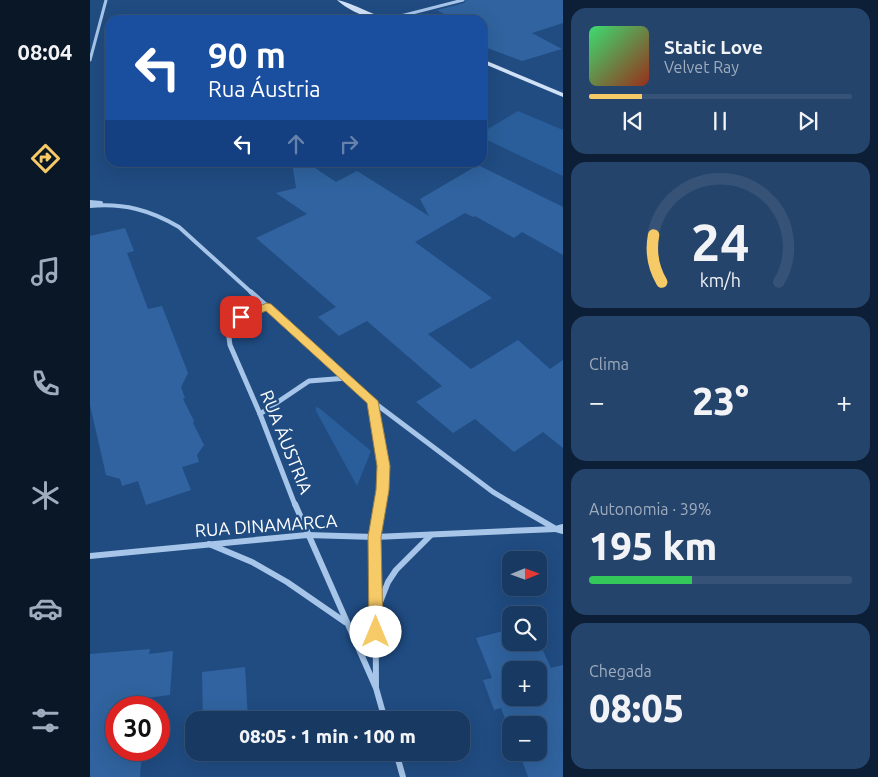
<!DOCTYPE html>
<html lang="pt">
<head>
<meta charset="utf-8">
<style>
  :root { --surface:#183962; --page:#25446b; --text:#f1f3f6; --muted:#9facbe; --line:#365377; --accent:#f6ca67 }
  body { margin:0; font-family:Ubuntu,sans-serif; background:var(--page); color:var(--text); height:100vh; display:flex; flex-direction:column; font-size:19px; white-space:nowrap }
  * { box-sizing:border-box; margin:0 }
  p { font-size:16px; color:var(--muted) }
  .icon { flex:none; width:28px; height:28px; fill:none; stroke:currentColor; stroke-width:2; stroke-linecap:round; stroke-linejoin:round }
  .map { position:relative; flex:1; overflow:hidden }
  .panel { display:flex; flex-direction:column; gap:8px; padding:8px; background:#0d1f36; width:315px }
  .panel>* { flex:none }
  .top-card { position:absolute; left:15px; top:15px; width:382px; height:152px; border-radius:15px; box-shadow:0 5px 20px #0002,0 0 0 1px var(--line); background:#1a4fa0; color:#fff; overflow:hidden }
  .needle { width:32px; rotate:89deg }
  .fabs { position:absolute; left:412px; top:551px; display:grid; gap:10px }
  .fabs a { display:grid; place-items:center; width:45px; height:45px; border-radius:10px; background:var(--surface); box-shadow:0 5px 20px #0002,0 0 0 1px var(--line); font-size:25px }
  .speed { position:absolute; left:15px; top:696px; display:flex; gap:10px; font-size:25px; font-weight:700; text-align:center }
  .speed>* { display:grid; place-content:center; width:65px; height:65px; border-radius:50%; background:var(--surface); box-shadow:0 5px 20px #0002,0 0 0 1px var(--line); line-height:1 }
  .speed .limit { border:8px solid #d22; background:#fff; color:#111 }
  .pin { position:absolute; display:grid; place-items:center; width:42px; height:42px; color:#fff; margin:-21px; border-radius:10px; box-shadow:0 2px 8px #0006 }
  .me { position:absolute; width:55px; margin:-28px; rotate:0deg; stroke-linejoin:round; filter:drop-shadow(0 0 4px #0008) }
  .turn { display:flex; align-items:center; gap:18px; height:105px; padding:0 20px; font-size:22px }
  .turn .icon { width:65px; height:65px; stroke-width:2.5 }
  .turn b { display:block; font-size:35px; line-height:42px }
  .lanes { display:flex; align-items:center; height:48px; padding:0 20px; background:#0003; justify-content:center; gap:25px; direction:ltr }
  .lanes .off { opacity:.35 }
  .big { font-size:38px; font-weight:800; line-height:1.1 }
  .panel .card { flex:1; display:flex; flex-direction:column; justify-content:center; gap:8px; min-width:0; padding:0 18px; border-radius:15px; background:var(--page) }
  .panel .dial { align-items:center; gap:0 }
  .dial svg { height:130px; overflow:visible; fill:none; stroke:var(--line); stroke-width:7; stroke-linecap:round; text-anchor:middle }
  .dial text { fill:var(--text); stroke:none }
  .song { display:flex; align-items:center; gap:15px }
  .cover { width:60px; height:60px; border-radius:8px; background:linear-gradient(135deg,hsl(140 70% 55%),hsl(10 70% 35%)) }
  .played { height:5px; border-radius:2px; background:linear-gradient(90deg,var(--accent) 20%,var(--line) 20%) }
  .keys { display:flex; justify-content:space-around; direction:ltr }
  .heat { display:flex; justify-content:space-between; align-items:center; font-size:28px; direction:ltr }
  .charge { height:8px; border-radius:4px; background:linear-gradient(90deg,#34c759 39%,var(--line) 0) }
  .trip { position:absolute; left:95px; top:711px; width:285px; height:50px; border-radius:15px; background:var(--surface); box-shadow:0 5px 20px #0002,0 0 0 1px var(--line); font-weight:800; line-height:50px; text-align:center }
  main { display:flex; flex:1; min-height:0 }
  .tabs { display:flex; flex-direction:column; width:90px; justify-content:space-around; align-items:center; background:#0a1727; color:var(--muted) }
  .tabs .icon { width:35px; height:35px }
  .tabs .active { color:var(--accent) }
  .tabs b { font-size:22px; color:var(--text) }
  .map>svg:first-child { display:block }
  .green { fill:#2a5e9a }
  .building { fill:#30639f; fill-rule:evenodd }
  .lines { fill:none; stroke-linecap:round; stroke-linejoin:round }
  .street-far3 { stroke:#a6c5e8; stroke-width:3 }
  .street-far2 { stroke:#a6c5e8; stroke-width:4 }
  .street-far1 { stroke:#a6c5e8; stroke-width:5 }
  .street { stroke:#a6c5e8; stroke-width:6 }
  .secondary { fill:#d1e2f7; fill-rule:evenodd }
  .route { fill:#f6ca67; stroke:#a08343 }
  .labels { text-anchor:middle; stroke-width:5; stroke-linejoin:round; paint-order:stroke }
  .street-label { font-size:18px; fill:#fff; stroke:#204c82 }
</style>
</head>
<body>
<main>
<nav class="tabs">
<b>08:04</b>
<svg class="icon active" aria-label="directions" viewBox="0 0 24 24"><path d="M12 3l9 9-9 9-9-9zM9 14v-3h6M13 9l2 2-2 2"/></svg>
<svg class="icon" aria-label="music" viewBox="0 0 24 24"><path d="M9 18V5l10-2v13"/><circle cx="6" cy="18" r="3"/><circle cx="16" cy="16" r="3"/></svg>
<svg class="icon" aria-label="phone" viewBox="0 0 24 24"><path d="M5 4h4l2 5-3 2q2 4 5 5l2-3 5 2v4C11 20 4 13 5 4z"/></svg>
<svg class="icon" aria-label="climate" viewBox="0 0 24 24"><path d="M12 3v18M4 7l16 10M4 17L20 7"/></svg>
<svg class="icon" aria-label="car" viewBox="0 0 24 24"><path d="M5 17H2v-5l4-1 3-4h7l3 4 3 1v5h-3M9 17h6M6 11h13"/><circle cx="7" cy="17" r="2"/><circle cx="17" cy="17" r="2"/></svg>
<svg class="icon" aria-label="filters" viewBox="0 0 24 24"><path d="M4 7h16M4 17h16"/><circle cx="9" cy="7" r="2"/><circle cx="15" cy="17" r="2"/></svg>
</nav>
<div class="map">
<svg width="473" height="777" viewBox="0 0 473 777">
  <rect width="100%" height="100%" fill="#204c82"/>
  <!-- green -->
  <g class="green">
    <polygon points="428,111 473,130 473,176 393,138 393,132"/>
    <polygon points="226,407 229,408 281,451 267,486 226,411"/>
  </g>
  <!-- building -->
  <g class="building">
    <polygon points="376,0 473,0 473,23 442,33 472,49 432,61 392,46 392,20 365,20 347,10 374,3"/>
    <polygon points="202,162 216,162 246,182 267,171 339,216 330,199 388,165 473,207 473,255 432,232 424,238 385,216 383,217 375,213 325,242 402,298 338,334 381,369 428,340 460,369 473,360 473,448 453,432 424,452 385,419 363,433 326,402 352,386 277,321 249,336 228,317 246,307 166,238 217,214 186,193 206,188"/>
    <polygon points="35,228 44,251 37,253 58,309 72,306 98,373 91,387 95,398 93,399 104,421 103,423 114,445 107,455 109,462 92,467 101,490 56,505 48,481 32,486 30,479 16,475 0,405 0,236"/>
    <path d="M 421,629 L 421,642 L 449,642 L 461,668 L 473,665 L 473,777 L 438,777 L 429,752 L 449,752 L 449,725 L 421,725 L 421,734 L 411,708 L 404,710 L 393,680 L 402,678 L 386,638 ZM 421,670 L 449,670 L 449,698 L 421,698 Z"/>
    <polygon points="60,649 59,654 83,651 80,695 56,698 55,708 26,708 26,750 52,750 50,777 0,777 0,654"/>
    <polygon points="155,667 158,720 113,720 112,672"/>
  </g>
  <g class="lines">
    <!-- street-far3 -->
    <g class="street-far3">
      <polyline points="295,20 373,0"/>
      <polyline points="0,60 16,0"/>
    </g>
    <!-- street-far2 -->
    <g class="street-far2">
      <polyline points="0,202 11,203"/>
      <path d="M 0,206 C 34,203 60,210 89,227 L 162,293"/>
    </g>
    <!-- street-far1 -->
    <g class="street-far1">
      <polyline points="161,292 282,401 403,492 425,505"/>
      <polyline points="177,306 151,317 138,330 140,345 170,414 205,505"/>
      <path d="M 283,401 C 290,437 295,469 290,505"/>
      <polyline points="170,414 219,381 257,378"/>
    </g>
    <!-- street -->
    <g class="street">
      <polyline points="205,504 286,688 295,720"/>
      <polyline points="423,504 466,529 473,531"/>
      <polyline points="119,544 162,562 197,582 255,622"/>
      <polyline points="0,556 217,535 285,537 466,529 473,527"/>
      <polyline points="287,610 298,582 306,570 341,535"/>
      <polyline points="286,686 285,537 290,504"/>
      <polyline points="306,752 313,777"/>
    </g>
    <!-- secondary -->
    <g class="secondary">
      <path d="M 247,0 C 253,0 289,16 296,20 C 280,20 259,11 247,0 Z"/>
      <polygon points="392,59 473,93 473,97 392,63"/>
    </g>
  </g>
  <!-- route -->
  <polygon class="route" points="177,303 181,304 288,401 300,466 299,490 291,537 293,632 291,637 286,639 281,637 279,632 278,537 286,490 287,466 277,403 176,311 151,321 146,317 147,315"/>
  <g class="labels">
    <!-- street labels -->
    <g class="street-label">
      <text transform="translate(196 442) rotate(68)" y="6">RUA ÁUSTRIA</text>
      <text transform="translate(176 526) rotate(-4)" y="6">RUA DINAMARCA</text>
    </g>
  </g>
</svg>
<div class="fabs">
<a><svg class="needle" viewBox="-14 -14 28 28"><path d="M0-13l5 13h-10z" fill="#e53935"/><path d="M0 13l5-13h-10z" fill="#9facbe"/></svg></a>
<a><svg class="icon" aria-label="search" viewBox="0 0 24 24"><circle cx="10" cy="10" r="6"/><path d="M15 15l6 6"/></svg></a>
<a>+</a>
<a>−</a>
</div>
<div class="speed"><div class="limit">30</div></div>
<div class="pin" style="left:151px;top:317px;background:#d93025"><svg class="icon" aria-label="arrive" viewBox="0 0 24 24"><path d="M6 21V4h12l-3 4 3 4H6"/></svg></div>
<svg class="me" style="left:286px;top:632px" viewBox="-20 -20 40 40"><circle r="19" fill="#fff"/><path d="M0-13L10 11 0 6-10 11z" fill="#f6ca67"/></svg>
<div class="trip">08:05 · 1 min · 100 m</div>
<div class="top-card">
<div class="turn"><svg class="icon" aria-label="left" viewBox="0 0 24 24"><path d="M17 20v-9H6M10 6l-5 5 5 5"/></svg><div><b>90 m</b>Rua Áustria</div></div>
<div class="lanes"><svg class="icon" aria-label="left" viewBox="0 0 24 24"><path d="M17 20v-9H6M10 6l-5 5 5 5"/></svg><svg class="icon off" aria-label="ahead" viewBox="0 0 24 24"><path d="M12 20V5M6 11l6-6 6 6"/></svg><svg class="icon off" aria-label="right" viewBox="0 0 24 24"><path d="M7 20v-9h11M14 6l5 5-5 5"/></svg></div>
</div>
</div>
<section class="panel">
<div class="card">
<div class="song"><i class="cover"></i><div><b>Static Love</b><p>Velvet Ray</p></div></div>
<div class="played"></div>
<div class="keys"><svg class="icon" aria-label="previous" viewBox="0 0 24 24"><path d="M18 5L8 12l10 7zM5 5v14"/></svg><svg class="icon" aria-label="pause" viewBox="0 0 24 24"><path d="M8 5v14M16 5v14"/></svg><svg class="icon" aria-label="next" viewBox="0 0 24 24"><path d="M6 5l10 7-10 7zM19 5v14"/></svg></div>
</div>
<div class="card dial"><svg viewBox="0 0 100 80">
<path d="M14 69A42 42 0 1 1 86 69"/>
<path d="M14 69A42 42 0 0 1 9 40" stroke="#f6ca67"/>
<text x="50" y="56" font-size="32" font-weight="700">24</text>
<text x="50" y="72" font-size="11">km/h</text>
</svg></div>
<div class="card"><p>Clima</p>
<div class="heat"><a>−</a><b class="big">23°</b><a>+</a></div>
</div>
<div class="card"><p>Autonomia · 39%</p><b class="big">195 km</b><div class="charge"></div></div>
<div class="card"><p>Chegada</p><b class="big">08:05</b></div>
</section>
</main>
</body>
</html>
